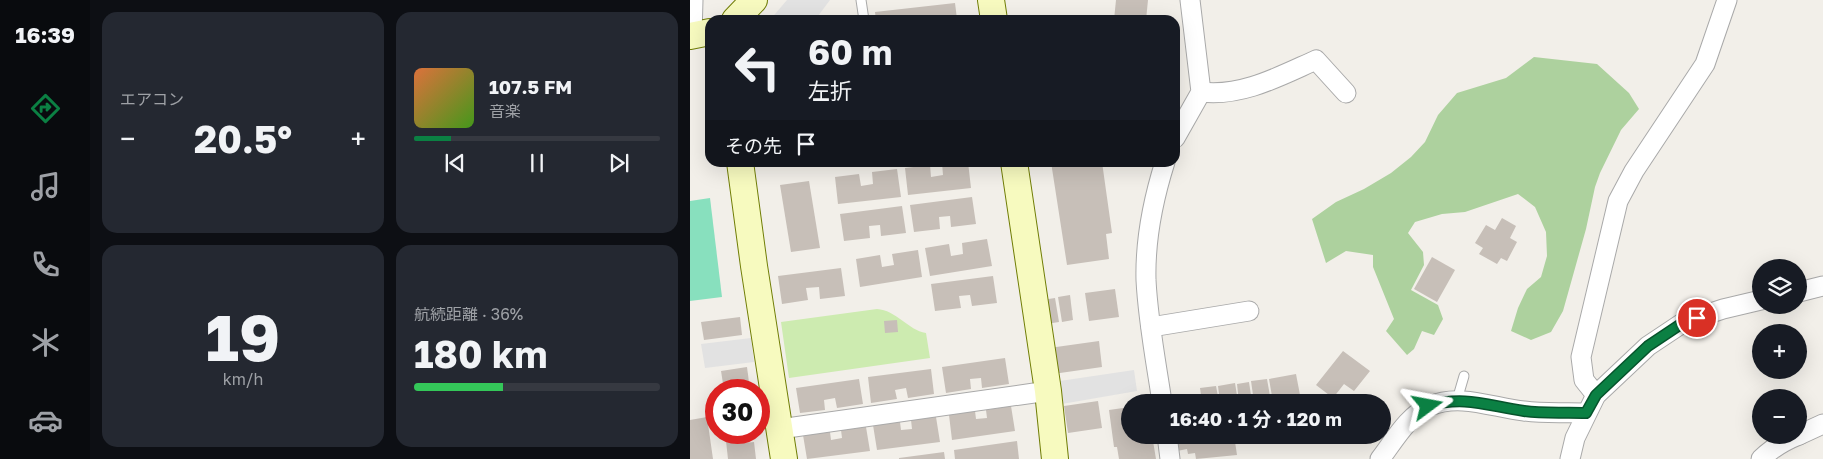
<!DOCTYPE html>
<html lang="ja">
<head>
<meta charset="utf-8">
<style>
  :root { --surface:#171b24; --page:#242831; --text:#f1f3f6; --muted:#9ea1a6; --line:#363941; --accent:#0b8043 }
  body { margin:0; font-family:"Golos Text","Noto Sans JP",sans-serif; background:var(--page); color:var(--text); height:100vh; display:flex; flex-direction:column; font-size:19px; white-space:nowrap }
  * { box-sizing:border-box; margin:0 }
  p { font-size:16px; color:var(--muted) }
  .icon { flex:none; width:28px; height:28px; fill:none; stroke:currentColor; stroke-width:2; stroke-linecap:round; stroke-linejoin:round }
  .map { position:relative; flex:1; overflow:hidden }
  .panel { display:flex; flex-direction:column; gap:12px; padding:12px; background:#0d0f14; width:600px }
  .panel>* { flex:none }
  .guide { position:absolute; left:15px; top:15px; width:475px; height:152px; border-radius:15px; box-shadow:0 5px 20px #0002; background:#171b24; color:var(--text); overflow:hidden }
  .tools { position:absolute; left:1062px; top:259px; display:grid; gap:10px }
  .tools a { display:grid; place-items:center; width:55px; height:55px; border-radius:50%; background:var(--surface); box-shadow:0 5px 20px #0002; font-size:25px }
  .speed { position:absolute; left:15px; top:379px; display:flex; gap:10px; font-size:25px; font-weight:700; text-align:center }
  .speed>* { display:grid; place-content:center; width:65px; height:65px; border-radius:50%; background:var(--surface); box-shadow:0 5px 20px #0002; line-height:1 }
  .speed .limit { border:8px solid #d22; background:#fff; color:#111 }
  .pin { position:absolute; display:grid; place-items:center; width:42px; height:42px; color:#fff; margin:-21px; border:2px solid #fff; border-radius:50%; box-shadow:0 1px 5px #0007 }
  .me { position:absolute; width:55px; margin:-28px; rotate:77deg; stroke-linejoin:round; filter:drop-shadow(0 0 4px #0008) }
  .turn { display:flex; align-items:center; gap:18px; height:105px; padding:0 20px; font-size:22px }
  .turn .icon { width:65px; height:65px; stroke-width:2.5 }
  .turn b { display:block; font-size:35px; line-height:42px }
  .then { display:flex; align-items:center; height:48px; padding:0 20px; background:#0003; gap:10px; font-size:19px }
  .big { font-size:38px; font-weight:700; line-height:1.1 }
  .panel .widget { flex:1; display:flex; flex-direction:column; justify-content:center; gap:8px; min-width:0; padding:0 18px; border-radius:15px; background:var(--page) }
  .panel .dial { align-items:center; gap:0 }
  .dial b { font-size:65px; line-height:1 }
  .song { display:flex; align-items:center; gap:15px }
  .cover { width:60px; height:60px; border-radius:8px; background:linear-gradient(135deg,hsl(20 70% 55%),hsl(100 70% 35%)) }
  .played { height:5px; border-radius:2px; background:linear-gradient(90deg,var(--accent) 15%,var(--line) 15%) }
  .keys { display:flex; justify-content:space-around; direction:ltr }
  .heat { display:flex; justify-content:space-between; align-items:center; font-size:28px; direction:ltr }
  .charge { height:8px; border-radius:4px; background:linear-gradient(90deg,#34c759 36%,var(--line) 0) }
  .panel .tiles { flex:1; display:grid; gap:12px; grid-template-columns:repeat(2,1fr) }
  .trip { position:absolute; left:431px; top:394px; width:270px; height:50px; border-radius:25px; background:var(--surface); box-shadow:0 5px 20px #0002; font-weight:700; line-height:50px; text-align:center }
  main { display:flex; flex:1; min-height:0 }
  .tab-bar { display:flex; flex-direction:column; width:90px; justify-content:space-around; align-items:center; background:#090b0e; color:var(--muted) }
  .tab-bar .icon { width:35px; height:35px }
  .tab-bar .selected { color:var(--accent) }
  .tab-bar b { font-size:22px; color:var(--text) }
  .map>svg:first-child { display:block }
  .grass { fill:#cdebb0 }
  .forest { fill:#add19e }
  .pitch { fill:#88e0be }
  .parking { fill:#e2e2e2 }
  .building { fill:#c7bfb8 }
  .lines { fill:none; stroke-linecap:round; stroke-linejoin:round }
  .lane-casing { stroke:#a9a9a9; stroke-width:11 }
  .street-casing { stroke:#a9a9a9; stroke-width:21 }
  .secondary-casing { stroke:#707d05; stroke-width:28 }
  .lane { stroke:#fff; stroke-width:9 }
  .street { stroke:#fff; stroke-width:19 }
  .secondary { stroke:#f7fabf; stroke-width:26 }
  .route-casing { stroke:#07532c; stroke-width:12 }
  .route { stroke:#0b8043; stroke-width:9 }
</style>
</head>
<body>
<main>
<nav class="tab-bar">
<b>16:39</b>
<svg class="icon selected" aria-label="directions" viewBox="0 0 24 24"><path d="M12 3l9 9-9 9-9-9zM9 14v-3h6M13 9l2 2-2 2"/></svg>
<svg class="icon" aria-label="music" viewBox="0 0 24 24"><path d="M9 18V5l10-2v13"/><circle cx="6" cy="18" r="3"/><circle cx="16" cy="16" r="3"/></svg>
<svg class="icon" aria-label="phone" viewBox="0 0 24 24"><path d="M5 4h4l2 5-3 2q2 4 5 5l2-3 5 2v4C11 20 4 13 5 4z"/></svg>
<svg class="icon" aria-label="climate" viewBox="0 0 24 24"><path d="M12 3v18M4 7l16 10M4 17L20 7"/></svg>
<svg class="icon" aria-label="car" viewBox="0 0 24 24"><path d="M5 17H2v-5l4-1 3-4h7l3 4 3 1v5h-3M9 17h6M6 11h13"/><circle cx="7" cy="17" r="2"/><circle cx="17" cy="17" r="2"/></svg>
</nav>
<section class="panel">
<div class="tiles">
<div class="widget"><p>エアコン</p>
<div class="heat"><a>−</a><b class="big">20.5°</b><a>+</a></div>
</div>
<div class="widget">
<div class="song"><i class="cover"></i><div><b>107.5 FM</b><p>音楽</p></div></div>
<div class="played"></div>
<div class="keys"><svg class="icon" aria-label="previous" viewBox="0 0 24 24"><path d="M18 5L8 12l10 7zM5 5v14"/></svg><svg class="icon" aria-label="pause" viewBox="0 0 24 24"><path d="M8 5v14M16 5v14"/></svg><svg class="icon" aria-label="next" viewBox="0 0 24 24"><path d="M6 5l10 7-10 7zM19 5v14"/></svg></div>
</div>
<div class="widget dial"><b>19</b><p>km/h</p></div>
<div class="widget"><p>航続距離 · 36%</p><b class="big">180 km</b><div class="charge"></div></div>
</div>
</section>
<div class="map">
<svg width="1133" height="459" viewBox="0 0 1133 459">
  <rect width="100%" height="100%" fill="#f2efe9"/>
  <!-- grass -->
  <path class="grass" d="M 187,309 C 206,310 218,330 236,333 L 240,358 L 99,378 L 91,322 Z"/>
  <!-- forest -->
  <polygon class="forest" points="844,57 907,64 939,93 949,109 931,130 910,173 905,187 896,229 873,311 861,332 841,340 821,331 828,308 837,289 851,277 857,256 856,232 845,207 828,194 775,212 752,214 725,222 718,233 733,252 734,265 721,290 748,305 753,319 744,335 732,331 724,349 717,355 696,331 704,319 683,267 683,255 656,251 636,263 622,219 646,202 674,189 701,173 721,157 735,142 748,115 767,93 816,78"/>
  <!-- pitch -->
  <polygon class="pitch" points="20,198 32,297 0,301 0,201"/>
  <!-- parking -->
  <g class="parking">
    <polygon points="97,0 140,0 125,20 80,20"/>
    <polygon points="61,338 64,362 15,368 11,344"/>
    <polygon points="444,370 447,391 366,405 363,382"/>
  </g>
  <!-- building -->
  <g class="building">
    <polygon points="426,0 458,0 456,20 424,20"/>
    <polygon points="265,3 267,19 186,20 185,12"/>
    <polygon points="278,162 281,188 218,195 215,168 240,165 241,177 253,175 252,163"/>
    <polygon points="361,162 412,162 422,233 416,234 419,259 377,265"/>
    <polygon points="207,169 211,197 148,204 145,177 169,174 171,186 183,184 182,172"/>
    <polygon points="119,181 130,248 101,252 90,185"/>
    <polygon points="282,197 286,224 261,227 260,216 249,217 250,229 224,232 220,205"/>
    <polygon points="212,206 216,233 191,236 190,225 179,226 180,238 154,241 150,214"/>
    <polygon points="812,218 826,226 820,238 827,242 817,261 811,258 807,264 789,254 793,248 785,243 796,225 805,230"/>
    <polygon points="297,239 302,266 240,276 235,248 259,244 261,256 273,254 272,243"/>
    <polygon points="228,250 232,277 170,287 166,259 190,255 192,267 204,265 202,254"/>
    <polygon points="742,257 765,270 747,302 724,289"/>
    <polygon points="151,268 155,296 130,299 129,287 116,288 118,300 92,304 88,276"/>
    <polygon points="303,276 307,303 282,306 280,295 269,296 271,308 245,311 241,284"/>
    <polygon points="425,289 429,317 399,321 395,293"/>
    <polygon points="380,295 383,320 372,322 368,297"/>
    <polygon points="365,298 369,322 356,324 352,300"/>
    <polygon points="50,317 52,335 14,340 11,322"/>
    <polygon points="207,320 208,332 195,333 194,321"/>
    <polygon points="409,341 412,367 363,374 359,348"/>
    <polygon points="653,351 680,371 664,391 654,384 643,398 626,385"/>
    <polygon points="315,358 319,384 292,388 291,378 280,379 281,389 256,393 252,367"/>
    <polygon points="57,367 60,390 34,390 31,371"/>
    <polygon points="241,369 244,394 218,398 216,388 205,390 207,399 181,403 178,377"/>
    <polygon points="606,374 610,395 607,395 607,398 603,399 603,402 583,402 579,379"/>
    <polygon points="169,379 173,404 147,408 145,398 134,400 135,410 110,413 106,388"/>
    <polygon points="577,379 581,402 564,402 561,381"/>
    <polygon points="559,382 562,402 549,402 547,384"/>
    <polygon points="545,383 548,402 530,402 528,386"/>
    <polygon points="526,386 529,402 512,402 510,388"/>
    <polygon points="408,401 412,428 378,433 374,406"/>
    <polygon points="321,406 325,431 262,440 259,415 285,411 286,419 297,418 296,410"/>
    <polygon points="440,407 440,435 462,435 466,459 429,459 427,447 424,447 419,410"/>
    <polygon points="17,417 23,459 0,459 0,420"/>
    <polygon points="246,417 250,442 187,450 183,425 210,422 211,430 222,429 221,420"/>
    <polygon points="176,427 180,451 117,459 113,435 140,432 141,440 152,438 151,430"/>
    <polygon points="35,432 53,432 54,443 64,442 66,459 38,459"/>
    <polygon points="484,435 544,435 547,455 506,459 505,453 498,454 497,449 487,451"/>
    <polygon points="546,435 571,435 571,436 546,440"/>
    <polygon points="327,441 329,459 265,459 264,450"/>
    <polygon points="254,452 255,459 209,459 209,458"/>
  </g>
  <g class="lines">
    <!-- lane casing -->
    <g class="lane-casing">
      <g id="lane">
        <polyline points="171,0 174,20"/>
        <polyline points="767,400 774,376"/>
      </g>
    </g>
    <!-- street casing -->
    <g class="street-casing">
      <g id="street">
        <polyline points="2,36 3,0"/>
        <path d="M 511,92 C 552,97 590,76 626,60 L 656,93"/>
        <polyline points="485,138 511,92 500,0"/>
        <polyline points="1109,292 1133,286"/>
        <polyline points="461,327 559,311"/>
        <polyline points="906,395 894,380 891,357 928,201 944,171 1015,64 1037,0"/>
        <path d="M 472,402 C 466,362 458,321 456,280 C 455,240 463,200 475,162"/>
        <polyline points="90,429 358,391"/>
        <polyline points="477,435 480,459"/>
        <polyline points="1109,435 1133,424"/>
        <path d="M 690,459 C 704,441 718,415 740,406 C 770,393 804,408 834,411 C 855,414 876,412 896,413"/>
        <polyline points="880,459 885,438 906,395 958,346 994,322 1033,309 1071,300"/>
        <path d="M 1071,459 C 1082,448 1094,441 1109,435"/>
      </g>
    </g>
    <!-- secondary casing -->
    <g class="secondary-casing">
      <g id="secondary">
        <polyline points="301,0 304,20"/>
        <polyline points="45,20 64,0"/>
        <polyline points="0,36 20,32"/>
        <polyline points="50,162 64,266 94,459"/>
        <polyline points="324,162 358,391 365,459"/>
      </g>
    </g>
    <!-- lane -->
    <use href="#lane" class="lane"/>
    <!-- street -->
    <use href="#street" class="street"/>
    <!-- secondary -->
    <use href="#secondary" class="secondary"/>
  </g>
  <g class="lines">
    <!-- route casing -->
    <g class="route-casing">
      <path id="route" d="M 738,406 C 775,395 798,406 834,411 C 854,414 876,412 896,413 L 906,395 L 958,346 L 994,322 L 1007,318"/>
    </g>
    <!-- route -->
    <use href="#route" class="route"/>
  </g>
</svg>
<div class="tools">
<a><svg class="icon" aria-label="layers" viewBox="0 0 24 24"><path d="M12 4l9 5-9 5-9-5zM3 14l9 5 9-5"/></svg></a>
<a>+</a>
<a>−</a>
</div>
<div class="speed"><div class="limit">30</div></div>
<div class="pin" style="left:1007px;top:318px;background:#d93025"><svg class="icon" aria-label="arrive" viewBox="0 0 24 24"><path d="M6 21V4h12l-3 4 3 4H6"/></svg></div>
<svg class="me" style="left:738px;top:406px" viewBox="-20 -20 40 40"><path d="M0-17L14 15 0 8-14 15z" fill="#0b8043" stroke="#fff" stroke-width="4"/></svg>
<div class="trip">16:40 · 1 分 · 120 m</div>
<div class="guide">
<div class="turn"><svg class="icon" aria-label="left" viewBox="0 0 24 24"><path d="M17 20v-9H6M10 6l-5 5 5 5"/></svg><div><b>60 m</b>左折</div></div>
<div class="then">その先<svg class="icon" aria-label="arrive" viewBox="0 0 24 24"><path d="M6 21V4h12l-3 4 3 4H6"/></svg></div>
</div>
</div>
</main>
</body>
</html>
